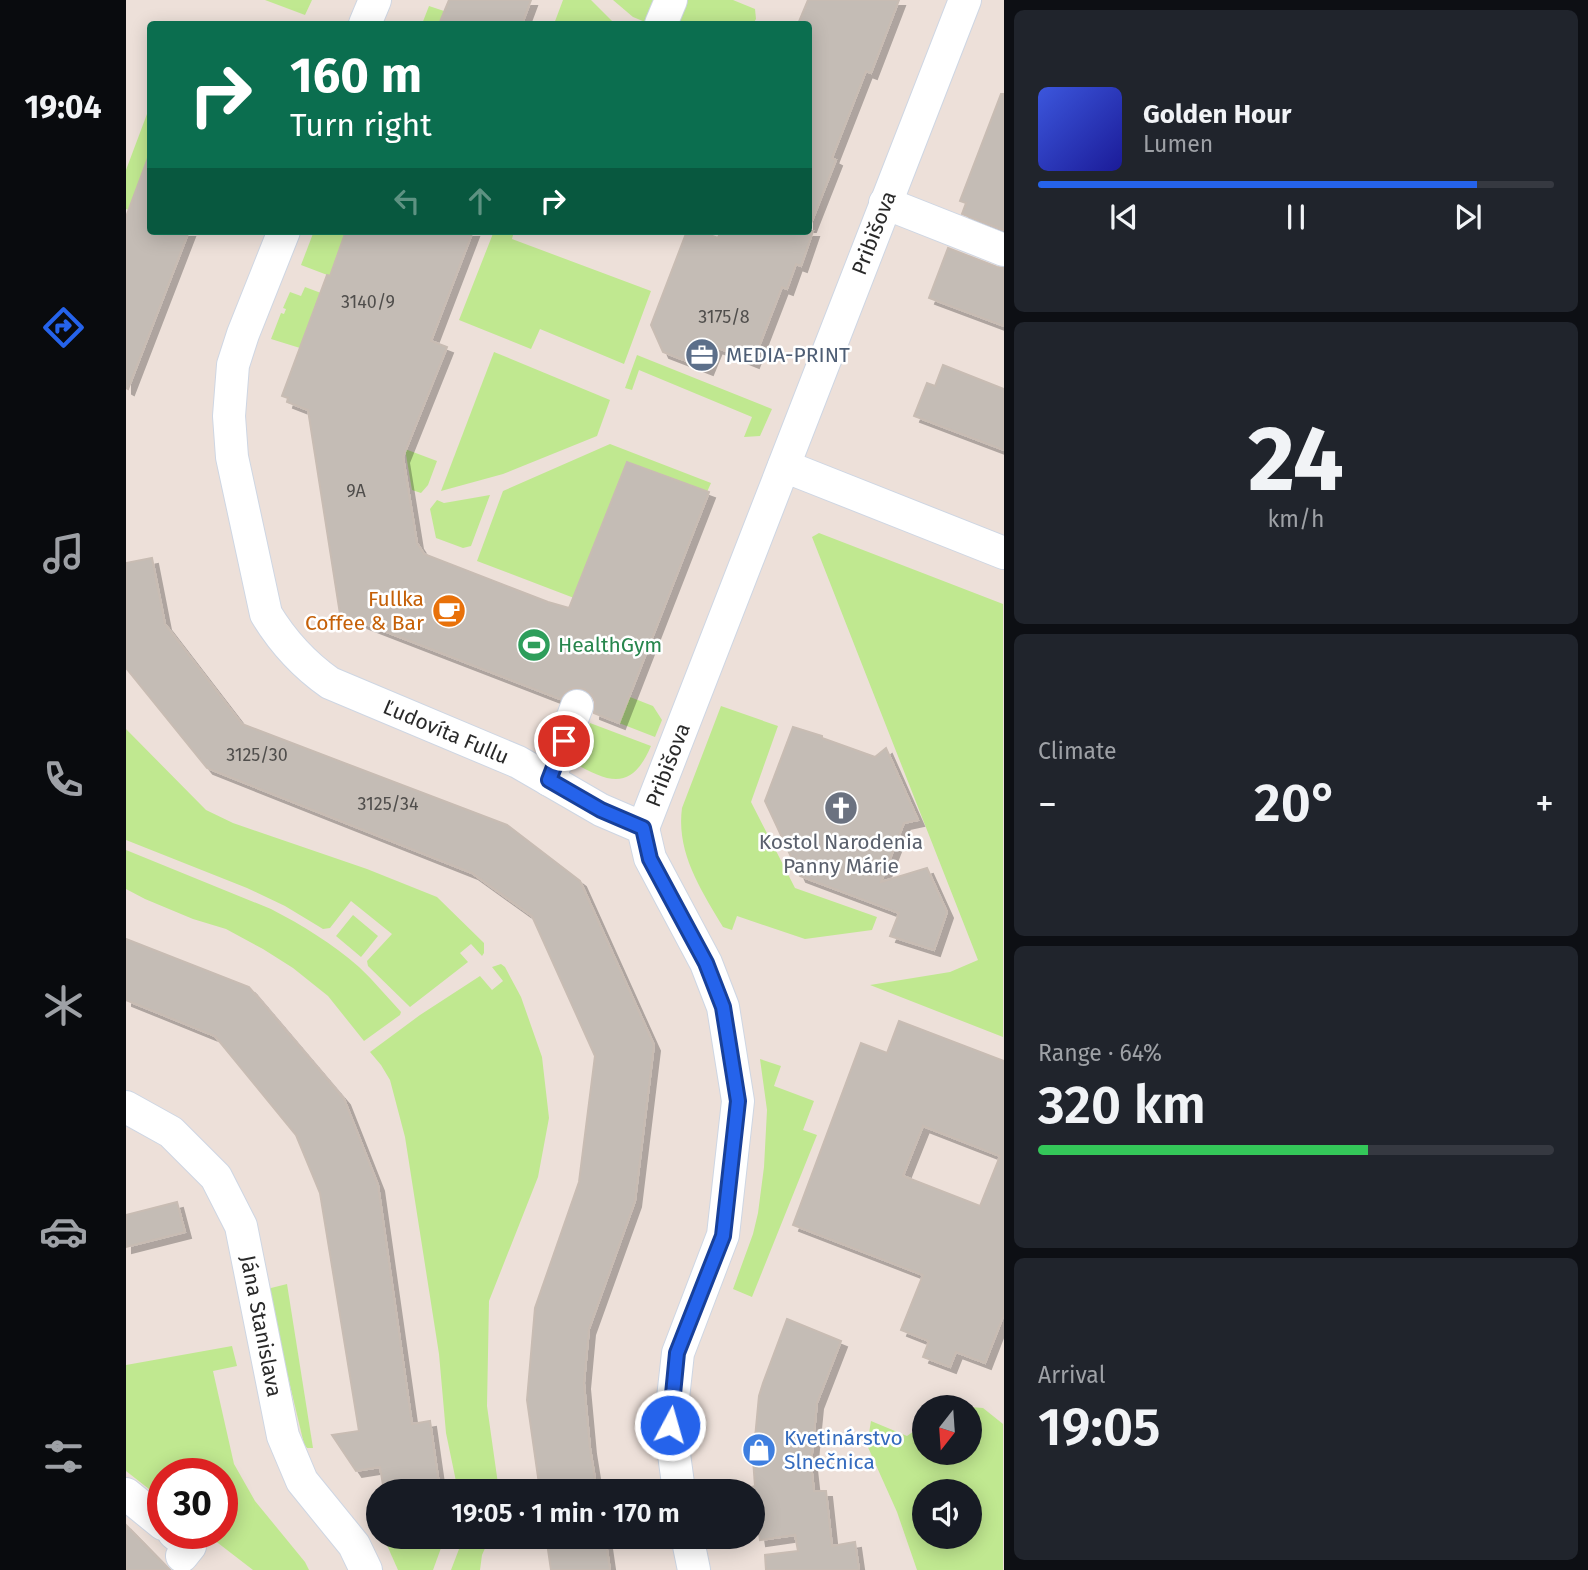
<!DOCTYPE html>
<html lang="en">
<head>
<meta charset="utf-8">
<style>
  :root { --surface:#171b24; --page:#20242c; --text:#f1f3f6; --muted:#9ea1a6; --line:#363941; --accent:#2563eb }
  body { margin:0; font-family:"Fira Sans",sans-serif; background:var(--page); color:var(--text); height:100vh; display:flex; flex-direction:column; font-size:26px; white-space:nowrap }
  * { box-sizing:border-box; margin:0 }
  p { font-size:23px; color:var(--muted) }
  .icon { flex:none; width:38px; height:38px; fill:none; stroke:currentColor; stroke-width:2; stroke-linecap:round; stroke-linejoin:round }
  .map { position:relative; flex:1; overflow:hidden }
  .sheet { display:flex; flex-direction:column; gap:10px; padding:10px; background:#0d0f14; width:584px }
  .sheet>* { flex:none }
  .banner { position:absolute; left:21px; top:21px; width:665px; height:214px; border-radius:7px; box-shadow:0 4px 18px #0003; background:#0b6e4f; color:#fff; overflow:hidden }
  .needle { width:46px; rotate:197deg }
  .buttons { position:absolute; left:786px; top:1395px; display:grid; gap:14px }
  .buttons a { display:grid; place-items:center; width:70px; height:70px; border-radius:50%; background:var(--surface); box-shadow:0 4px 18px #0003; font-size:35px }
  .speed { position:absolute; left:21px; top:1458px; display:flex; gap:14px; font-size:35px; font-weight:700; text-align:center }
  .speed>* { display:grid; place-content:center; width:91px; height:91px; border-radius:50%; background:var(--surface); box-shadow:0 4px 18px #0003; line-height:1 }
  .speed .limit { border:10px solid #d22; background:#fff; color:#111 }
  .pin { position:absolute; display:grid; place-items:center; width:60px; height:60px; color:#fff; margin:-30px; border:4px solid #fff; border-radius:50%; box-shadow:0 2px 7px #0007 }
  .me { position:absolute; width:77px; margin:-38px; rotate:6deg; stroke-linejoin:round; filter:drop-shadow(0 0 5px #0008) }
  .turn { display:flex; align-items:center; gap:24px; height:147px; padding:0 28px; font-size:32px }
  .turn .icon { width:91px; height:91px; stroke-width:2.5 }
  .turn b { display:block; font-size:49px; line-height:60px }
  .lanes { display:flex; align-items:center; height:66px; padding:0 28px; background:#0003; justify-content:center; gap:35px; direction:ltr }
  .lanes .off { opacity:.35 }
  .big { font-size:52px; font-weight:600; line-height:1.1 }
  .sheet .tile { flex:1; display:flex; flex-direction:column; justify-content:center; gap:10px; min-width:0; padding:0 24px; border-radius:10px; background:var(--page) }
  .sheet .dial { align-items:center; gap:0 }
  .dial b { font-size:91px; line-height:1 }
  .song { display:flex; align-items:center; gap:21px }
  .cover { width:84px; height:84px; border-radius:10px; background:linear-gradient(135deg,hsl(230 70% 55%),hsl(240 70% 35%)) }
  .played { height:7px; border-radius:4px; background:linear-gradient(90deg,var(--accent) 85%,var(--line) 85%) }
  .keys { display:flex; justify-content:space-around; direction:ltr }
  .heat { display:flex; justify-content:space-between; align-items:center; font-size:38px; direction:ltr }
  .charge { height:10px; border-radius:5px; background:linear-gradient(90deg,#34c759 64%,var(--line) 0) }
  .trip { position:absolute; left:240px; top:1479px; width:399px; height:70px; border-radius:35px; background:var(--surface); box-shadow:0 4px 18px #0003; font-weight:600; line-height:70px; text-align:center }
  main { display:flex; flex:1; min-height:0 }
  .tabs { display:flex; flex-direction:column; width:126px; justify-content:space-around; align-items:center; background:#090b0e; color:var(--muted) }
  .tabs .icon { width:49px; height:49px }
  .tabs .on { color:var(--accent) }
  .tabs b { font-size:32px; color:var(--text) }
  .map>svg:first-child { display:block }
  .green { fill:#c0e890; fill-rule:evenodd }
  .building { fill:#c4bcb5; stroke:#c8bcb3; stroke-width:2; fill-rule:evenodd; filter:url(#shadow) }
  .lines { fill:none; stroke-linecap:round; stroke-linejoin:round }
  .minor-casing { stroke:#ced6e3; stroke-width:34 }
  .minor { stroke:#fff; stroke-width:32 }
  .route-casing { stroke:#184099; stroke-width:18 }
  .route { stroke:#2563eb; stroke-width:12 }
  .labels { text-anchor:middle; stroke-width:5; stroke-linejoin:round; paint-order:stroke }
  .number-label { font-size:18px; fill:#504e4c }
  .street-label { font-size:21px; fill:#292929; stroke:#fff }
  .service-label { font-size:21px; fill:#4e5e75; stroke:#fff; text-anchor:start }
  .food-label { font-size:21px; fill:#c56008; stroke:#fff; text-anchor:end }
  .leisure-label { font-size:21px; fill:#27864d; stroke:#fff; text-anchor:start }
  .worship-label { font-size:21px; fill:#5b616d; stroke:#fff }
  .shop-label { font-size:21px; fill:#366cbe; stroke:#fff; text-anchor:start }
</style>
</head>
<body>
<main>
<nav class="tabs">
<b>19:04</b>
<svg class="icon on" aria-label="directions" viewBox="0 0 24 24"><path d="M12 3l9 9-9 9-9-9zM9 14v-3h6M13 9l2 2-2 2"/></svg>
<svg class="icon" aria-label="music" viewBox="0 0 24 24"><path d="M9 18V5l10-2v13"/><circle cx="6" cy="18" r="3"/><circle cx="16" cy="16" r="3"/></svg>
<svg class="icon" aria-label="phone" viewBox="0 0 24 24"><path d="M5 4h4l2 5-3 2q2 4 5 5l2-3 5 2v4C11 20 4 13 5 4z"/></svg>
<svg class="icon" aria-label="climate" viewBox="0 0 24 24"><path d="M12 3v18M4 7l16 10M4 17L20 7"/></svg>
<svg class="icon" aria-label="car" viewBox="0 0 24 24"><path d="M5 17H2v-5l4-1 3-4h7l3 4 3 1v5h-3M9 17h6M6 11h13"/><circle cx="7" cy="17" r="2"/><circle cx="17" cy="17" r="2"/></svg>
<svg class="icon" aria-label="filters" viewBox="0 0 24 24"><path d="M4 7h16M4 17h16"/><circle cx="9" cy="7" r="2"/><circle cx="15" cy="17" r="2"/></svg>
</nav>
<div class="map">
<svg width="878" height="1570" viewBox="0 0 878 1570">
  <defs>
    <filter id="shadow"><feDropShadow dx="6" dy="6" stdDeviation="0" flood-color="#0004"/></filter>
  </defs>
  <rect width="100%" height="100%" fill="#ede0d9"/>
  <!-- green -->
  <g class="green">
    <polygon points="139,0 186,0 179,15"/>
    <polygon points="437,0 465,0 489,24 428,24"/>
    <polygon points="487,0 539,0 524,24 507,17"/>
    <polygon points="551,0 607,0 629,9 630,19 627,24 541,24"/>
    <polygon points="303,6 318,11 313,24 296,24"/>
    <polygon points="24,106 24,154 19,169 8,212 0,209 0,170"/>
    <polygon points="188,231 220,231 204,276 175,265"/>
    <polygon points="368,231 388,231 386,239 525,291 498,364 414,329 405,349 333,320"/>
    <polygon points="179,287 195,293 174,348 145,339 155,313 158,314 160,309 157,308 164,292 175,296"/>
    <polygon points="368,352 484,400 471,436 377,474 315,491"/>
    <polygon points="511,355 646,409 634,436 618,437 626,417 513,370 506,390 499,388"/>
    <polygon points="484,444 585,483 581,492 501,462 448,598 351,561 377,491"/>
    <polygon points="279,449 311,461 302,485 295,493 286,490"/>
    <polygon points="364,495 345,546 337,548 310,538 304,509 311,500 318,503"/>
    <polygon points="693,533 877,604 877,1037 744,985 824,972 852,960 686,537"/>
    <polygon points="504,697 527,706 536,720 529,737 493,723"/>
    <path d="M 595,706 L 652,726 L 625,802 L 669,888 L 751,917 L 746,930 L 679,939 L 611,916 L 606,930 L 597,927 C 575,890 550,853 556,808 Z"/>
    <path d="M 464,723 L 525,746 C 506,790 485,784 448,763 Z"/>
    <polygon points="0,729 80,810 107,823 241,869 311,897 358,943 358,953 356,956 345,944 334,953 342,962 284,1007 242,966 241,961 266,934 225,901 204,928 197,929 159,906 121,888 0,840"/>
    <path d="M 0,850 L 145,909 C 176,925 207,944 233,967 C 248,981 261,997 275,1012 L 274,1015 L 238,1041 L 202,996 L 167,968 L 137,949 L 100,929 L 67,919 L 19,899 L 0,889 Z"/>
    <polygon points="227,915 252,936 235,957 210,936"/>
    <polygon points="375,964 379,967 395,997 416,1057 423,1118 412,1177 363,1301 361,1406 373,1491 332,1491 320,1433 313,1354 279,1137 264,1080 255,1065 244,1052 294,1015 354,976 366,990 377,981 366,967"/>
    <polygon points="634,1059 655,1066 648,1086 688,1101 677,1130 691,1135 626,1297 607,1289 627,1234 632,1213 638,1167 641,1110"/>
    <polygon points="161,1284 187,1448 181,1448 178,1444 141,1289"/>
    <polygon points="106,1346 111,1366 87,1371 108,1464 129,1501 179,1562 183,1570 127,1570 79,1533 96,1533 96,1474 37,1474 37,1500 0,1471 0,1365"/>
    <path d="M 844,1407 L 857,1408 L 877,1424 L 877,1570 L 791,1570 L 771,1512 L 741,1445 L 745,1421 L 781,1436 L 798,1424 L 798,1452 L 844,1452 ZM 798,1491 L 844,1491 L 844,1536 L 798,1536 Z"/>
    <polygon points="296,1536 319,1537 307,1570 272,1570 260,1543"/>
    <polygon points="338,1536 364,1537 356,1555 354,1570 325,1570"/>
  </g>
  <!-- building -->
  <g class="building">
    <polygon points="323,0 405,0 396,24 313,24"/>
    <polygon points="682,0 773,0 745,73 740,71 706,158 710,160 684,226 682,226 682,24 672,24"/>
    <polygon points="875,94 878,94 878,230 836,214 840,203 834,201"/>
    <polygon points="22,158 24,159 24,231 63,231 2,389 0,388 0,217"/>
    <polygon points="220,231 347,231 305,341 321,347 277,457 291,543 298,554 422,602 443,608 501,462 583,492 493,723 468,713 469,702 466,695 458,689 447,688 439,692 434,699 214,614 182,410 161,402 162,398 156,396 201,275 204,276"/>
    <polygon points="561,231 573,231 592,238 595,231 687,231 675,266 670,264 661,289 656,287 627,362 590,347 581,369 537,352 525,325"/>
    <polygon points="822,248 871,267 878,268 878,326 803,298"/>
    <polygon points="817,365 878,389 878,450 788,416 801,383 809,386"/>
    <polygon points="26,558 39,624 116,724 381,825 454,881 528,1045 509,1201 463,1329 458,1383 464,1448 471,1491 414,1491 401,1400 409,1308 453,1182 469,1056 406,916 346,873 81,768 0,668 0,563"/>
    <polygon points="667,727 696,736 696,738 749,757 760,748 792,820 778,823 755,882 801,868 821,912 808,950 764,936 773,913 674,876 639,801"/>
    <polygon points="0,939 123,987 218,1099 252,1185 286,1424 304,1421 314,1491 258,1491 254,1467 230,1471 206,1435 233,1431 194,1193 170,1135 89,1036 0,1000"/>
    <path d="M 773,1021 L 878,1061 L 878,1314 L 859,1363 L 830,1352 L 824,1367 L 797,1357 L 803,1341 L 775,1330 L 797,1275 L 667,1225 L 735,1043 L 761,1053 ZM 797,1126 L 874,1156 L 854,1206 L 777,1176 Z"/>
    <polygon points="51,1202 59,1232 0,1247 0,1215"/>
    <polygon points="661,1319 715,1341 691,1403 685,1464 688,1491 700,1491 706,1546 729,1542 733,1570 640,1570 639,1555 672,1551 669,1535 634,1540 626,1487 629,1486 627,1459 633,1396 637,1383"/>
    <polygon points="0,1525 43,1569 44,1570 0,1570"/>
    <polygon points="420,1536 479,1536 484,1570 425,1570"/>
  </g>
  <g class="lines">
    <!-- minor casing -->
    <g class="minor-casing">
      <g id="minor">
        <polyline points="239,24 249,0"/>
        <polyline points="535,24 545,0"/>
        <polyline points="759,203 878,250"/>
        <path d="M 158,231 L 117,334 L 107,365 L 103,416 L 106,457 L 140,614 C 157,642 177,664 204,683 L 392,762 L 475,810 L 517,828 L 524,858 L 580,963 L 597,1007 L 612,1101 L 597,1235 L 552,1353 L 544,1425 L 553,1491"/>
        <polyline points="658,466 878,553"/>
        <polyline points="423,780 451,706"/>
        <polyline points="517,828 839,0"/>
        <polyline points="0,1107 45,1132 90,1177 115,1226 157,1436 176,1481 228,1545 240,1570"/>
        <polyline points="0,1494 37,1524"/>
        <polyline points="48,1533 64,1546 56,1556"/>
        <polyline points="561,1536 568,1570"/>
      </g>
    </g>
    <!-- minor -->
    <use href="#minor" class="minor"/>
  </g>
  <g class="lines">
    <!-- route casing -->
    <g class="route-casing">
      <polyline id="route" points="438,741 423,780 475,810 517,828 524,859 580,963 597,1007 612,1101 597,1236 551,1353 544,1425"/>
    </g>
    <!-- route -->
    <use href="#route" class="route"/>
  </g>
  <!-- icons -->
  <defs>
    <g id="office-disc" transform="scale(1.75)"><circle r="9.5" fill="#5c6f8a" stroke="#fff"/><path d="M-6-3h4V-5.5h4V-3h4V5H-6ZM-1-4.5V-3h2v-1.5ZM-6 0V1H6V0Z" fill="#fff"/></g>
    <g id="cafe-disc" transform="scale(1.75)"><circle r="9.5" fill="#e8710a" stroke="#fff"/><path d="M-5.5-4.5H6V0H3Q3 3.5 0 3.5H-2.5Q-5.5 3.5-5.5 0ZM3-3.2v2h1.7v-2ZM-6 4.5H4V6H-6Z" fill="#fff"/></g>
    <g id="stadium-disc" transform="scale(1.75)"><circle r="9.5" fill="#2e9e5b" stroke="#fff"/><path d="M0-5a6.5 5 0 1 0 0 10a6.5 5 0 1 0 0-10ZM-3.5-1.8h7v3.6h-7Z" fill="#fff"/></g>
    <g id="church-disc" transform="scale(1.75)"><circle r="9.5" fill="#6b7280" stroke="#fff"/><path d="M-1.2-6h2.4v3.5h3.3v2.4h-3.3V6h-2.4V-.1h-3.3v-2.4h3.3Z" fill="#fff"/></g>
    <g id="shop-disc" transform="scale(1.75)"><circle r="9.5" fill="#3f7fe0" stroke="#fff"/><path d="M-5-2.5h2.3a2.7 3.5 0 0 1 5.4 0H5L5.5 6h-11ZM-1.5-2.5h3a1.5 2.3 0 0 0-3 0Z" fill="#fff"/></g>
  </defs>
  <g fill-rule="evenodd">
    <use href="#office-disc" x="576" y="355"/>
    <use href="#cafe-disc" x="323" y="611"/>
    <use href="#stadium-disc" x="408" y="645"/>
    <use href="#church-disc" x="715" y="808"/>
    <use href="#shop-disc" x="633" y="1450"/>
  </g>
  <g class="labels">
    <!-- number labels -->
    <g class="number-label">
      <text x="242" y="308">3140/9</text>
      <text x="598" y="323">3175/8</text>
      <text x="230" y="497">9A</text>
      <text x="131" y="761">3125/30</text>
      <text x="262" y="810">3125/34</text>
    </g>
    <!-- street labels -->
    <g class="street-label">
      <text transform="translate(748 233) rotate(-69)" y="7">Pribišova</text>
      <text transform="translate(320 732) rotate(23)" y="7">Ľudovíta Fullu</text>
      <text transform="translate(542 765) rotate(-69)" y="7">Pribišova</text>
      <text transform="translate(135 1326) rotate(79)" y="7">Jána Stanislava</text>
    </g>
    <!-- service labels -->
    <g class="service-label">
      <text x="600" y="362">MEDIA-PRINT</text>
    </g>
    <!-- food labels -->
    <g class="food-label">
      <text x="298" y="606">Fullka<tspan x="298" dy="24">Coffee &amp; Bar</tspan></text>
    </g>
    <!-- leisure labels -->
    <g class="leisure-label">
      <text x="432" y="652">HealthGym</text>
    </g>
    <!-- worship labels -->
    <g class="worship-label">
      <text x="715" y="849">Kostol Narodenia<tspan x="715" dy="24">Panny Márie</tspan></text>
    </g>
    <!-- shop labels -->
    <g class="shop-label">
      <text x="658" y="1445">Kvetinárstvo<tspan x="658" dy="24">Slnečnica</tspan></text>
    </g>
  </g>
</svg>
<div class="buttons">
<a><svg class="needle" viewBox="-14 -14 28 28"><path d="M0-13l5 13h-10z" fill="#e53935"/><path d="M0 13l5-13h-10z" fill="#9ea1a6"/></svg></a>
<a><svg class="icon" aria-label="sound" viewBox="0 0 24 24"><path d="M4 9h4l5-4v14l-5-4H4zM17 9q2 3 0 6"/></svg></a>
</div>
<div class="speed"><div class="limit">30</div></div>
<div class="pin" style="left:438px;top:741px;background:#d93025"><svg class="icon" aria-label="arrive" viewBox="0 0 24 24"><path d="M6 21V4h12l-3 4 3 4H6"/></svg></div>
<svg class="me" style="left:544px;top:1425px" viewBox="-20 -20 40 40"><circle r="17" fill="#2563eb" stroke="#fff" stroke-width="3"/><path d="M0-11L8 9 0 5-8 9z" fill="#fff"/></svg>
<div class="trip">19:05 · 1 min · 170 m</div>
<div class="banner">
<div class="turn"><svg class="icon" aria-label="right" viewBox="0 0 24 24"><path d="M7 20v-9h11M14 6l5 5-5 5"/></svg><div><b>160 m</b>Turn right</div></div>
<div class="lanes"><svg class="icon off" aria-label="left" viewBox="0 0 24 24"><path d="M17 20v-9H6M10 6l-5 5 5 5"/></svg><svg class="icon off" aria-label="ahead" viewBox="0 0 24 24"><path d="M12 20V5M6 11l6-6 6 6"/></svg><svg class="icon" aria-label="right" viewBox="0 0 24 24"><path d="M7 20v-9h11M14 6l5 5-5 5"/></svg></div>
</div>
</div>
<section class="sheet">
<div class="tile">
<div class="song"><i class="cover"></i><div><b>Golden Hour</b><p>Lumen</p></div></div>
<div class="played"></div>
<div class="keys"><svg class="icon" aria-label="previous" viewBox="0 0 24 24"><path d="M18 5L8 12l10 7zM5 5v14"/></svg><svg class="icon" aria-label="pause" viewBox="0 0 24 24"><path d="M8 5v14M16 5v14"/></svg><svg class="icon" aria-label="next" viewBox="0 0 24 24"><path d="M6 5l10 7-10 7zM19 5v14"/></svg></div>
</div>
<div class="tile dial"><b>24</b><p>km/h</p></div>
<div class="tile"><p>Climate</p>
<div class="heat"><a>−</a><b class="big">20°</b><a>+</a></div>
</div>
<div class="tile"><p>Range · 64%</p><b class="big">320 km</b><div class="charge"></div></div>
<div class="tile"><p>Arrival</p><b class="big">19:05</b></div>
</section>
</main>
</body>
</html>
